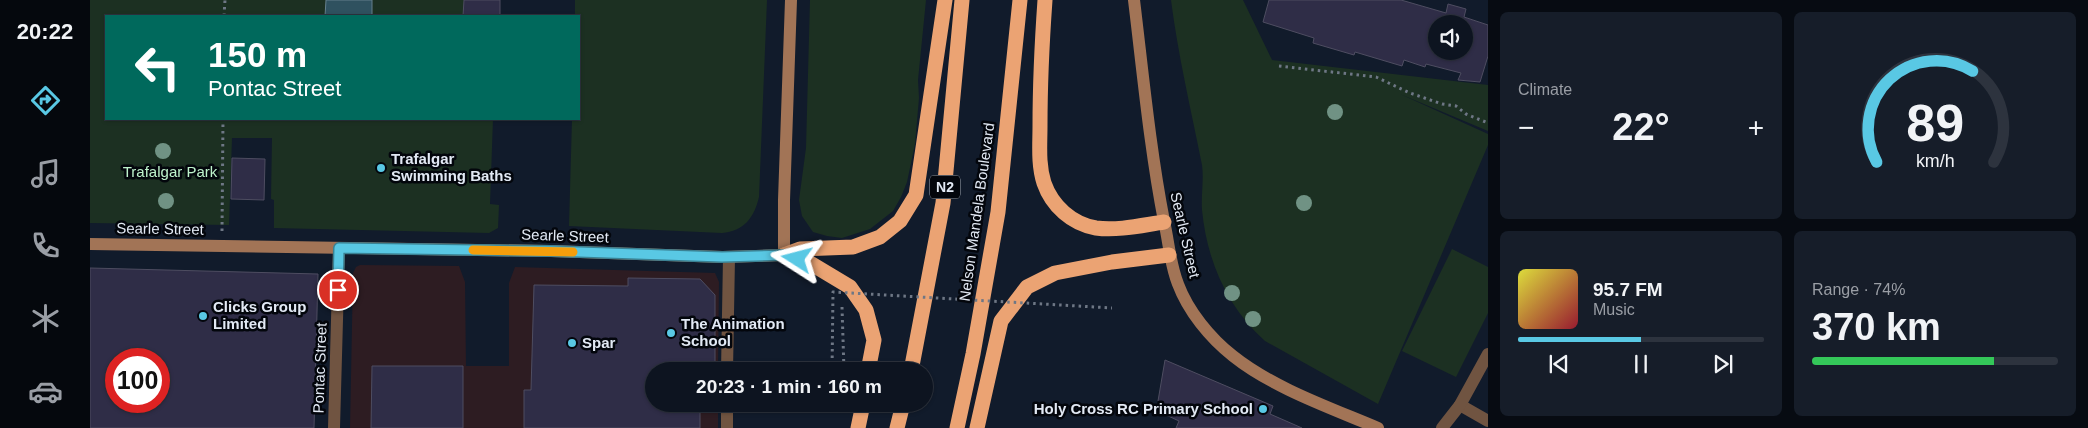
<!DOCTYPE html>
<html lang="en">
<head>
<meta charset="utf-8">
<style>
  :root { --surface:#0d1420; --page:#161d29; --text:#f1f3f6; --muted:#9a9ea5; --line:#2d333e; --accent:#59c8e4 }
  body { margin:0; font-family:Arial,sans-serif; background:var(--page); color:var(--text); height:100vh; display:flex; flex-direction:column; font-size:19px; white-space:nowrap }
  * { box-sizing:border-box; margin:0 }
  p { font-size:16px; color:var(--muted) }
  .icon { flex:none; width:28px; height:28px; fill:none; stroke:currentColor; stroke-width:2; stroke-linecap:round; stroke-linejoin:round }
  .map { position:relative; flex:1; overflow:hidden }
  .sheet { display:flex; flex-direction:column; gap:12px; padding:12px; background:#070b12; width:600px }
  .sheet>* { flex:none }
  .hud { position:absolute; left:15px; top:15px; width:475px; height:105px; border-radius:0px; box-shadow:0 1px 4px #0004,0 0 0 1px var(--line); background:#00695c; color:#fff; overflow:hidden }
  .controls { position:absolute; left:1338px; top:15px; display:grid; gap:10px }
  .controls a { display:grid; place-items:center; width:45px; height:45px; border-radius:50%; background:var(--surface); box-shadow:0 1px 4px #0004,0 0 0 1px var(--line); font-size:25px }
  .speed { position:absolute; left:15px; top:348px; display:flex; gap:10px; font-size:25px; font-weight:700; text-align:center }
  .speed>* { display:grid; place-content:center; width:65px; height:65px; border-radius:50%; background:var(--surface); box-shadow:0 1px 4px #0004,0 0 0 1px var(--line); line-height:1 }
  .speed .limit { border:8px solid #d22; background:#fff; color:#111 }
  .pin { position:absolute; display:grid; place-items:center; width:42px; height:42px; color:#fff; margin:-21px; border:2px solid #fff; border-radius:50%; box-shadow:0 1px 5px #0007 }
  .me { position:absolute; width:55px; margin:-28px; rotate:279deg; stroke-linejoin:round; filter:drop-shadow(0 0 4px #0008) }
  .turn { display:flex; align-items:center; gap:18px; height:105px; padding:0 20px; font-size:22px }
  .turn .icon { width:65px; height:65px; stroke-width:2.5 }
  .turn b { display:block; font-size:35px; line-height:42px }
  .big { font-size:38px; font-weight:700; line-height:1.1 }
  .sheet .tile { flex:1; display:flex; flex-direction:column; justify-content:center; gap:8px; min-width:0; padding:0 18px; border-radius:8px; background:var(--page) }
  .sheet .dial { align-items:center; gap:0 }
  .dial svg { height:130px; overflow:visible; fill:none; stroke:var(--line); stroke-width:7; stroke-linecap:round; text-anchor:middle }
  .dial text { fill:var(--text); stroke:none }
  .song { display:flex; align-items:center; gap:15px }
  .cover { width:60px; height:60px; border-radius:8px; background:linear-gradient(135deg,hsl(60 70% 55%),hsl(350 70% 35%)) }
  .played { height:5px; border-radius:2px; background:linear-gradient(90deg,var(--accent) 50%,var(--line) 50%) }
  .keys { display:flex; justify-content:space-around; direction:ltr }
  .heat { display:flex; justify-content:space-between; align-items:center; font-size:28px; direction:ltr }
  .charge { height:8px; border-radius:4px; background:linear-gradient(90deg,#34c759 74%,var(--line) 0) }
  .sheet .tiles { flex:1; display:grid; gap:12px; grid-template-columns:repeat(2,1fr) }
  .trip { position:absolute; left:555px; top:362px; width:288px; height:50px; border-radius:25px; background:var(--surface); box-shadow:0 1px 4px #0004,0 0 0 1px var(--line); font-weight:700; line-height:50px; text-align:center }
  main { display:flex; flex:1; min-height:0 }
  .tabs { display:flex; flex-direction:column; width:90px; justify-content:space-around; align-items:center; background:#05080d; color:var(--muted) }
  .tabs .icon { width:35px; height:35px }
  .tabs .current { color:var(--accent) }
  .tabs b { font-size:22px; color:var(--text) }
  .map>svg:first-child { display:block }
  .commercial { fill:#2d1c22 }
  .green { fill:#1c3022 }
  .water { fill:#2f515f; stroke:#657f8c }
  .building { fill:#2f2d47; stroke:#4e4d61; fill-rule:evenodd }
  .lines { fill:none; stroke-linecap:round; stroke-linejoin:round }
  .path { stroke:#6e7785; stroke-width:3; stroke-dasharray:2.5 4; stroke-linecap:butt }
  .street { stroke:#705441; stroke-width:12 }
  .secondary { stroke:#a27456; stroke-width:12 }
  .highway { stroke:#eba373; stroke-width:15 }
  .path-bridge { stroke:#6e7785; stroke-width:3; stroke-dasharray:2.5 4; stroke-linecap:butt }
  .tree { fill:#709284 }
  .route-casing { stroke:#3a8294; stroke-width:12 }
  .route { stroke:#59c8e4; stroke-width:9 }
  .slow { stroke:#f59e0b; stroke-width:9 }
  .poi-dot { fill:#59c8e4; stroke:#03060c; stroke-width:2 }
  .labels { text-anchor:middle; stroke-width:5; stroke-linejoin:round; paint-order:stroke }
  .shield { fill:#03060c; stroke:#9fa5ae; stroke-width:1 }
  .shield-label { font-size:14px; font-weight:bold; fill:#e2e9f4 }
  .poi-label { font-size:15px; font-weight:bold; fill:#e2e9f4; stroke:#03060c; text-anchor:start }
  .park-label { font-size:15px; fill:#bef3cc; stroke:#03060c }
  .street-label { font-size:15px; fill:#e2e9f4; stroke:#03060c }
</style>
</head>
<body>
<main>
<nav class="tabs">
<b>20:22</b>
<svg class="icon current" aria-label="directions" viewBox="0 0 24 24"><path d="M12 3l9 9-9 9-9-9zM9 14v-3h6M13 9l2 2-2 2"/></svg>
<svg class="icon" aria-label="music" viewBox="0 0 24 24"><path d="M9 18V5l10-2v13"/><circle cx="6" cy="18" r="3"/><circle cx="16" cy="16" r="3"/></svg>
<svg class="icon" aria-label="phone" viewBox="0 0 24 24"><path d="M5 4h4l2 5-3 2q2 4 5 5l2-3 5 2v4C11 20 4 13 5 4z"/></svg>
<svg class="icon" aria-label="climate" viewBox="0 0 24 24"><path d="M12 3v18M4 7l16 10M4 17L20 7"/></svg>
<svg class="icon" aria-label="car" viewBox="0 0 24 24"><path d="M5 17H2v-5l4-1 3-4h7l3 4 3 1v5h-3M9 17h6M6 11h13"/><circle cx="7" cy="17" r="2"/><circle cx="17" cy="17" r="2"/></svg>
</nav>
<div class="map">
<svg width="1398" height="428" viewBox="0 0 1398 428">
  <rect width="100%" height="100%" fill="#111b2b"/>
  <!-- commercial -->
  <polygon class="commercial" points="270,265 369,266 375,282 376,366 419,366 419,283 425,267 625,273 629,282 628,371 564,371 564,404 628,404 628,428 260,428 263,273 266,267"/>
  <!-- green -->
  <g class="green">
    <polygon points="0,0 405,0 404,16 16,16 16,119 403,119 400,204 409,205 408,228 399,233 184,228 184,200 181,199 182,138 142,138 139,225 0,223"/>
    <path d="M 485,0 L 677,0 L 669,197 C 664,218 654,231 632,233 L 479,226 L 482,119 L 489,119 L 489,16 L 485,16 Z"/>
    <polygon points="720,0 836,0 828,80 829,98 825,144 817,182 811,197 803,211 780,229 752,238 737,236 723,232 712,216 709,200 716,148"/>
    <path d="M 1081,0 L 1153,0 L 1182,60 L 1398,85 L 1398,131 L 1310,94 L 1398,134 L 1398,145 L 1288,404 L 1175,341 C 1137,307 1117,261 1112,210 C 1111,196 1114,179 1112,165 C 1101,110 1088,55 1081,0 Z"/>
    <polygon points="1362,249 1398,267 1398,313 1366,377 1312,351"/>
  </g>
  <!-- water -->
  <polygon class="water" points="236,0 282,0 282,16 235,16"/>
  <!-- building -->
  <g class="building">
    <polygon points="374,0 410,0 410,16 373,16"/>
    <path d="M 1179,0 L 1311,0 L 1356,13 L 1358,4 L 1376,9 L 1374,17 L 1398,25 L 1398,56 L 1390,82 L 1368,80 L 1371,73 L 1336,64 L 1335,67 L 1314,60 L 1312,66 L 1265,52 L 1264,55 L 1223,43 L 1224,38 L 1173,22 ZM 1346,24 L 1374,24 L 1374,51 L 1346,51 Z"/>
    <polygon points="142,158 175,159 174,200 141,199"/>
    <path d="M 0,268 L 228,274 L 224,428 L 0,428 ZM 26,359 L 69,359 L 69,401 L 26,401 Z"/>
    <polygon points="538,278 610,279 625,295 625,371 564,371 564,404 610,404 610,428 434,428 434,390 441,390 444,285 538,286"/>
    <polygon points="1075,360 1183,406 1180,414 1212,428 1086,428 1089,421 1074,414 1077,406 1068,401"/>
    <polygon points="282,366 373,366 373,428 281,428"/>
  </g>
  <g class="lines">
    <!-- path -->
    <g class="path">
      <polyline points="134,16 135,0"/>
      <polyline points="1189,66 1286,77 1320,93 1352,104 1366,106 1376,114 1398,123"/>
      <polyline points="132,231 133,119"/>
      <polyline points="752,307 754,371"/>
    </g>
    <!-- street -->
    <g class="street">
      <polyline points="637,371 639,257"/>
      <polyline points="1370,405 1398,421"/>
      <polyline points="244,428 249,248"/>
      <polyline points="637,428 637,404"/>
      <polyline points="1352,428 1370,405 1398,354"/>
    </g>
    <!-- secondary -->
    <g class="secondary">
      <path d="M 1044,0 C 1053,74 1060,149 1074,221 C 1079,243 1080,264 1088,284 C 1098,311 1120,338 1143,356 C 1183,388 1241,408 1288,428"/>
      <polyline points="0,244 461,251 633,257 694,255 694,200 701,0"/>
    </g>
    <!-- highway -->
    <g class="highway">
      <path d="M 955,0 C 952,42 950,84 950,126 C 950,145 948,164 954,183 C 962,206 982,224 1006,228 C 1028,231 1053,225 1074,222"/>
      <polyline points="694,255 710,249 763,247 790,237 810,221 826,195 855,0"/>
      <polyline points="694,255 720,263 760,287 776,310 784,340 778,371"/>
      <polyline points="821,371 853,203 872,0"/>
      <polyline points="768,428 773,404"/>
      <polyline points="807,428 813,404"/>
      <polyline points="867,428 883,354 908,212 930,0"/>
      <polyline points="887,428 911,321 937,287 965,273 1022,262 1079,255"/>
    </g>
    <!-- path-bridge -->
    <polyline class="path-bridge" points="742,371 743,292 1022,308"/>
  </g>
  <!-- trees -->
  <g class="tree">
    <circle cx="1245" cy="112" r="8"/>
    <circle cx="73" cy="151" r="8"/>
    <circle cx="76" cy="201" r="8"/>
    <circle cx="1214" cy="203" r="8"/>
    <circle cx="1142" cy="293" r="8"/>
    <circle cx="1163" cy="319" r="8"/>
  </g>
  <g class="lines">
    <!-- route casing -->
    <g class="route-casing">
      <polyline id="route" points="248,290 249,248 461,251 632,257 694,255 707,259"/>
    </g>
    <!-- route -->
    <use href="#route" class="route"/>
    <!-- slow -->
    <polyline class="slow" points="383,250 483,252"/>
  </g>
  <!-- markers -->
  <g class="poi-dot">
    <circle cx="291" cy="168" r="5"/>
    <circle cx="113" cy="316" r="5"/>
    <circle cx="581" cy="333" r="5"/>
    <circle cx="482" cy="343" r="5"/>
    <circle cx="1173" cy="409" r="5"/>
  </g>
  <g class="labels">
    <!-- shield labels -->
    <rect class="shield" x="840" y="175.5" width="30" height="23" rx="4"/>
    <g class="shield-label">
      <text x="855" y="192">N2</text>
    </g>
    <!-- poi labels -->
    <g class="poi-label">
      <text x="301" y="164">Trafalgar<tspan x="301" dy="17">Swimming Baths</tspan></text>
      <text x="123" y="312">Clicks Group<tspan x="123" dy="17">Limited</tspan></text>
      <text x="591" y="329">The Animation<tspan x="591" dy="17">School</tspan></text>
      <text x="492" y="348">Spar</text>
      <text x="1163" y="414" text-anchor="end">Holy Cross RC Primary School</text>
    </g>
    <!-- park labels -->
    <g class="park-label">
      <text x="80" y="177">Trafalgar Park</text>
    </g>
    <!-- street labels -->
    <g class="street-label">
      <text transform="translate(887 212) rotate(-82)" y="5">Nelson Mandela Boulevard</text>
      <text transform="translate(70 229) rotate(1)" y="5">Searle Street</text>
      <text transform="translate(1095 235) rotate(77)" y="5">Searle Street</text>
      <text transform="translate(475 236) rotate(2)" y="5">Searle Street</text>
      <text transform="translate(230 368) rotate(-88)" y="5">Pontac Street</text>
    </g>
  </g>
</svg>
<div class="controls">
<a><svg class="icon" aria-label="sound" viewBox="0 0 24 24"><path d="M4 9h4l5-4v14l-5-4H4zM17 9q2 3 0 6"/></svg></a>
</div>
<div class="speed"><div class="limit">100</div></div>
<div class="pin" style="left:248px;top:290px;background:#d93025"><svg class="icon" aria-label="arrive" viewBox="0 0 24 24"><path d="M6 21V4h12l-3 4 3 4H6"/></svg></div>
<svg class="me" style="left:707px;top:259px" viewBox="-20 -20 40 40"><path d="M0-17L14 15 0 8-14 15z" fill="#59c8e4" stroke="#fff" stroke-width="4"/></svg>
<div class="trip">20:23 · 1 min · 160 m</div>
<div class="hud">
<div class="turn"><svg class="icon" aria-label="left" viewBox="0 0 24 24"><path d="M17 20v-9H6M10 6l-5 5 5 5"/></svg><div><b>150 m</b>Pontac Street</div></div>
</div>
</div>
<section class="sheet">
<div class="tiles">
<div class="tile"><p>Climate</p>
<div class="heat"><a>−</a><b class="big">22°</b><a>+</a></div>
</div>
<div class="tile dial"><svg viewBox="0 0 100 80">
<path d="M14 69A42 42 0 1 1 86 69"/>
<path d="M14 69A42 42 0 0 1 73 13" stroke="#59c8e4"/>
<text x="50" y="56" font-size="32" font-weight="700">89</text>
<text x="50" y="72" font-size="11">km/h</text>
</svg></div>
<div class="tile">
<div class="song"><i class="cover"></i><div><b>95.7 FM</b><p>Music</p></div></div>
<div class="played"></div>
<div class="keys"><svg class="icon" aria-label="previous" viewBox="0 0 24 24"><path d="M18 5L8 12l10 7zM5 5v14"/></svg><svg class="icon" aria-label="pause" viewBox="0 0 24 24"><path d="M8 5v14M16 5v14"/></svg><svg class="icon" aria-label="next" viewBox="0 0 24 24"><path d="M6 5l10 7-10 7zM19 5v14"/></svg></div>
</div>
<div class="tile"><p>Range · 74%</p><b class="big">370 km</b><div class="charge"></div></div>
</div>
</section>
</main>
</body>
</html>
